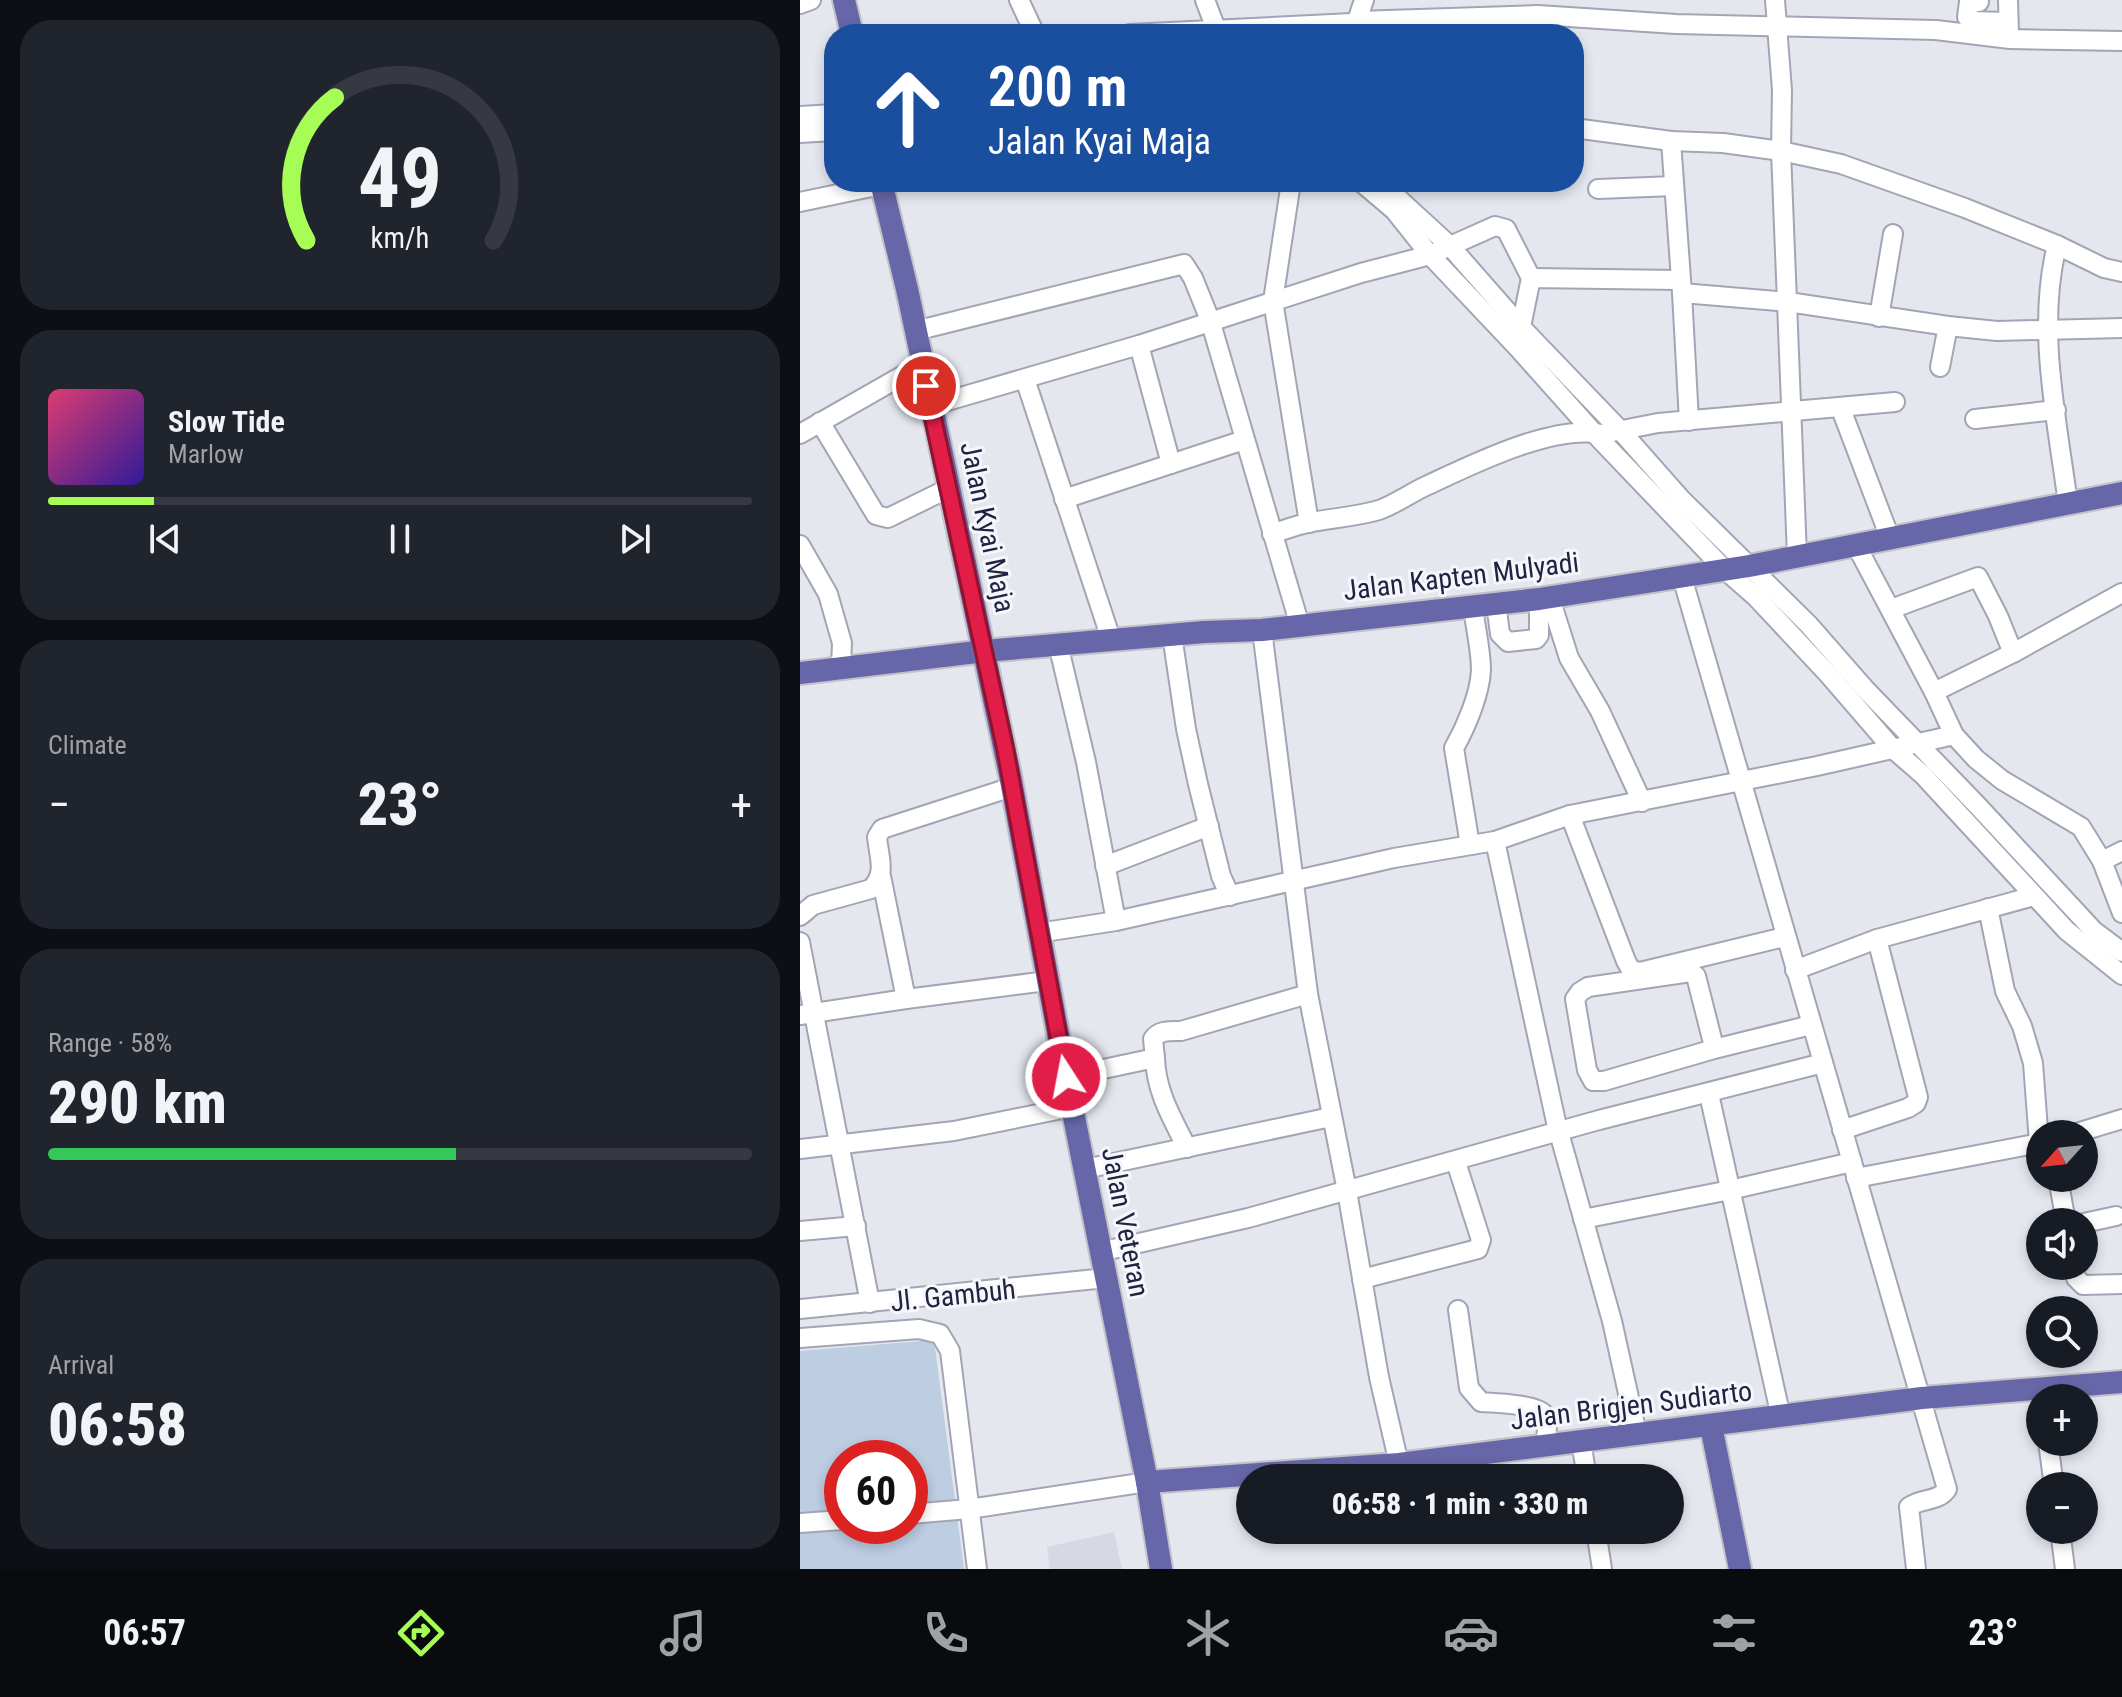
<!DOCTYPE html>
<html lang="en">
<head>
<meta charset="utf-8">
<style>
  :root { --surface:#171b24; --page:#20242c; --text:#f1f3f6; --muted:#9ea1a6; --line:#363941; --accent:#a6fd55 }
  body { margin:0; font-family:"Roboto Condensed",sans-serif; background:var(--page); color:var(--text); height:100vh; display:flex; flex-direction:column; font-size:30px; white-space:nowrap }
  * { box-sizing:border-box; margin:0 }
  p { font-size:26px; color:var(--muted) }
  .icon { flex:none; width:44px; height:44px; fill:none; stroke:currentColor; stroke-width:2; stroke-linecap:round; stroke-linejoin:round }
  .map { position:relative; flex:1; overflow:hidden }
  .drawer { display:flex; flex-direction:column; gap:20px; padding:20px; background:#0d0f14; width:800px }
  .drawer>* { flex:none }
  .hud { position:absolute; left:24px; top:24px; width:760px; height:168px; border-radius:32px; box-shadow:0 4px 12px #0003; background:#1a4fa0; color:#fff; overflow:hidden }
  .needle { width:52px; rotate:243deg }
  .buttons { position:absolute; left:1226px; top:1120px; display:grid; gap:16px }
  .buttons a { display:grid; place-items:center; width:72px; height:72px; border-radius:50%; background:var(--surface); box-shadow:0 4px 12px #0003; font-size:40px }
  .speed { position:absolute; left:24px; top:1440px; display:flex; gap:16px; font-size:40px; font-weight:700; text-align:center }
  .speed>* { display:grid; place-content:center; width:104px; height:104px; border-radius:50%; background:var(--surface); box-shadow:0 4px 12px #0003; line-height:1 }
  .speed .limit { border:12px solid #d22; background:#fff; color:#111 }
  .pin { position:absolute; display:grid; place-items:center; width:68px; height:68px; color:#fff; margin:-34px; border:4px solid #fff; border-radius:50%; box-shadow:0 2px 8px #0007 }
  .me { position:absolute; width:88px; margin:-44px; rotate:349deg; stroke-linejoin:round; filter:drop-shadow(0 0 6px #0008) }
  .turn { display:flex; align-items:center; gap:28px; height:168px; padding:0 32px; font-size:36px }
  .turn .icon { width:104px; height:104px; stroke-width:2.5 }
  .turn b { display:block; font-size:56px; line-height:68px }
  .big { font-size:60px; font-weight:800; line-height:1.1 }
  .drawer .card { flex:1; display:flex; flex-direction:column; justify-content:center; gap:12px; min-width:0; padding:0 28px; border-radius:32px; background:var(--page) }
  .drawer .dial { align-items:center; gap:0 }
  .dial svg { height:208px; overflow:visible; fill:none; stroke:var(--line); stroke-width:7; stroke-linecap:round; text-anchor:middle }
  .dial text { fill:var(--text); stroke:none }
  .song { display:flex; align-items:center; gap:24px }
  .cover { width:96px; height:96px; border-radius:12px; background:linear-gradient(135deg,hsl(340 70% 55%),hsl(250 70% 35%)) }
  .played { height:8px; border-radius:4px; background:linear-gradient(90deg,var(--accent) 15%,var(--line) 15%) }
  .keys { display:flex; justify-content:space-around; direction:ltr }
  .heat { display:flex; justify-content:space-between; align-items:center; font-size:44px; direction:ltr }
  .charge { height:12px; border-radius:6px; background:linear-gradient(90deg,#34c759 58%,var(--line) 0) }
  .trip { position:absolute; left:436px; top:1464px; width:448px; height:80px; border-radius:40px; background:var(--surface); box-shadow:0 4px 12px #0003; font-weight:800; line-height:80px; text-align:center }
  .tabs { display:flex; height:128px; justify-content:space-around; align-items:center; background:#090b0e; color:var(--muted) }
  .tabs .icon { width:56px; height:56px }
  .tabs .on { color:var(--accent) }
  .tabs b { font-size:36px; color:var(--text) }
  main { display:flex; flex:1; min-height:0 }
  .map>svg:first-child { display:block }
  .built { fill:#d6d8e3 }
  .green { fill:#bdcde2; fill-rule:evenodd }
  .lines { fill:none; stroke-linecap:round; stroke-linejoin:round }
  .canal { stroke:#ab89d8; stroke-width:16 }
  .minor-casing { stroke:#a3a4b5; stroke-width:22 }
  .major-casing { stroke:#c1c1ca; stroke-width:26 }
  .minor { stroke:#fff; stroke-width:18 }
  .major { stroke:#6766a8; stroke-width:22 }
  .route-casing { stroke:#92132f; stroke-width:20 }
  .route { stroke:#e11d48; stroke-width:14 }
  .labels { text-anchor:middle; stroke-width:6; stroke-linejoin:round; paint-order:stroke }
  .street-label { font-size:28px; fill:#222243; stroke:#f6f7fb }
</style>
</head>
<body>
<main>
<section class="drawer">
<div class="card dial"><svg viewBox="0 0 100 80">
<path d="M14 69A42 42 0 1 1 86 69"/>
<path d="M14 69A42 42 0 0 1 25 14" stroke="#a6fd55"/>
<text x="50" y="56" font-size="32" font-weight="700">49</text>
<text x="50" y="72" font-size="11">km/h</text>
</svg></div>
<div class="card">
<div class="song"><i class="cover"></i><div><b>Slow Tide</b><p>Marlow</p></div></div>
<div class="played"></div>
<div class="keys"><svg class="icon" aria-label="previous" viewBox="0 0 24 24"><path d="M18 5L8 12l10 7zM5 5v14"/></svg><svg class="icon" aria-label="pause" viewBox="0 0 24 24"><path d="M8 5v14M16 5v14"/></svg><svg class="icon" aria-label="next" viewBox="0 0 24 24"><path d="M6 5l10 7-10 7zM19 5v14"/></svg></div>
</div>
<div class="card"><p>Climate</p>
<div class="heat"><a>−</a><b class="big">23°</b><a>+</a></div>
</div>
<div class="card"><p>Range · 58%</p><b class="big">290 km</b><div class="charge"></div></div>
<div class="card"><p>Arrival</p><b class="big">06:58</b></div>
</section>
<div class="map">
<svg width="1322" height="1569" viewBox="0 0 1322 1569">
  <rect width="100%" height="100%" fill="#e5e7ef"/>
  <!-- built -->
  <polygon class="built" points="314,1532 322,1569 250,1569 247,1547"/>
  <!-- green -->
  <path class="green" d="M 134,1340 L 164,1569 L 0,1569 L 0,1351 ZM 42,1458 L 110,1458 L 110,1526 L 42,1526 Z"/>
  <g class="lines">
    <!-- canal -->
    <polyline class="canal" points="1066,705 1110,753"/>
    <!-- minor casing -->
    <g class="minor-casing">
      <g id="minor">
        <polyline points="219,0 235,34"/>
        <polyline points="405,0 418,34"/>
        <polyline points="975,0 982,90 981,151 997,556"/>
        <polyline points="1208,0 1209,33"/>
        <polyline points="1179,2 1169,2 1167,17 1170,21 1208,22"/>
        <polyline points="0,4 11,0"/>
        <polyline points="557,21 564,0"/>
        <polyline points="330,34 552,23 557,21 738,15 876,24 1136,30 1210,39 1322,41"/>
        <polyline points="0,116 34,114"/>
        <polyline points="774,128 871,141 923,143 981,151 1041,164 1165,208 1257,245 1304,268 1322,272"/>
        <polyline points="0,133 34,131"/>
        <polyline points="871,141 882,293 988,302 1148,326 1197,331 1322,328"/>
        <polyline points="491,182 473,301 509,523"/>
        <polyline points="561,182 594,210 630,255 718,348 793,432 924,569 956,597 1029,675 1092,748 1123,775 1267,931 1322,975"/>
        <polyline points="798,189 874,186"/>
        <polyline points="590,191 650,246 721,327 821,431 881,499 1009,625 1065,689 1177,805 1294,931 1322,952"/>
        <polyline points="0,202 81,185"/>
        <path d="M 1257,245 C 1236,329 1257,419 1268,504"/>
        <polyline points="882,293 889,421"/>
        <polyline points="1079,317 1093,234"/>
        <polyline points="721,327 731,278 880,280"/>
        <polyline points="115,331 384,264 393,278 410,320 500,626"/>
        <polyline points="339,345 371,464"/>
        <polyline points="1140,367 1148,326"/>
        <polyline points="225,379 311,639"/>
        <polyline points="130,406 339,345 561,273 630,255 695,226 706,229 731,278"/>
        <polyline points="1041,409 1090,538"/>
        <polyline points="1175,419 1256,410"/>
        <polyline points="20,422 76,515 88,518 149,488"/>
        <polyline points="0,434 121,365"/>
        <polyline points="264,499 444,440"/>
        <path d="M 472,534 C 483,530 495,526 507,523 C 531,518 555,517 579,510 C 596,504 612,492 628,485 C 673,464 753,424 802,434 L 858,423 L 1095,402"/>
        <polyline points="0,545 28,594 42,643 41,667"/>
        <polyline points="1056,545 1134,692 1154,735 1176,759 1202,780 1281,827 1302,861 1322,913"/>
        <path d="M 882,577 L 1147,1489 C 1139,1502 1120,1498 1109,1507 L 1116,1569"/>
        <polyline points="750,598 769,658 800,711 842,802"/>
        <polyline points="696,603 700,634 708,642 736,639 739,635 739,599"/>
        <polyline points="1091,609 1178,577 1198,616 1213,653"/>
        <polyline points="462,630 508,994 547,1191 579,1377 599,1464"/>
        <polyline points="372,635 386,729 398,784 421,876 430,896"/>
        <polyline points="258,644 286,762 316,921"/>
        <polyline points="1134,692 1213,653 1322,593"/>
        <polyline points="770,815 826,961 831,970 840,972 984,937"/>
        <polyline points="695,841 756,1122 812,1321 837,1434"/>
        <path d="M 670,845 L 654,748 C 666,727 680,694 681,670 C 681,649 675,627 673,606"/>
        <polyline points="1302,861 1322,851"/>
        <polyline points="305,866 409,826"/>
        <polyline points="81,876 106,999"/>
        <polyline points="1188,908 1205,991 1222,1026 1233,1063 1239,1143"/>
        <path d="M 0,916 L 13,905 L 71,889 C 87,873 79,858 77,837 L 82,829 L 212,787"/>
        <polyline points="238,933 316,921 594,858 695,841 770,815 1017,766 1154,735"/>
        <polyline points="0,942 70,1303"/>
        <polyline points="995,970 1077,939 1234,896"/>
        <polyline points="0,1015 106,999 247,981"/>
        <polyline points="913,1043 896,976 891,972 788,987 780,992 775,999 787,1070 793,1081 804,1081 914,1049 1011,1025"/>
        <path d="M 355,1058 C 356,1092 372,1118 387,1148"/>
        <path d="M 266,1077 L 355,1058 L 353,1039 C 359,1030 370,1031 381,1031 L 508,994"/>
        <polyline points="909,1094 981,1417"/>
        <polyline points="1042,1130 1108,1108 1116,1103 1118,1097 1077,939"/>
        <polyline points="1273,1134 1322,1119"/>
        <polyline points="0,1149 154,1131 272,1107"/>
        <polyline points="285,1169 531,1117"/>
        <polyline points="1056,1178 1240,1143"/>
        <polyline points="1258,1178 1266,1222"/>
        <polyline points="783,1219 930,1190 1052,1162"/>
        <polyline points="1284,1223 1316,1216"/>
        <polyline points="0,1231 56,1226"/>
        <polyline points="300,1252 448,1218 799,1120 1023,1063"/>
        <polyline points="1274,1266 1276,1278 1283,1285 1322,1284"/>
        <polyline points="562,1279 678,1249 681,1240 656,1162"/>
        <polyline points="0,1309 306,1278"/>
        <path d="M 658,1310 L 669,1388 L 681,1402 C 695,1403 735,1404 744,1414 C 749,1420 746,1437 746,1446"/>
        <polyline points="0,1338 119,1329 140,1334 150,1351 177,1569"/>
        <polyline points="781,1441 787,1478"/>
        <polyline points="1248,1442 1254,1486"/>
        <polyline points="110,1514 169,1509 347,1482"/>
        <polyline points="0,1523 42,1520"/>
        <polyline points="796,1530 802,1569"/>
        <polyline points="1260,1530 1265,1569"/>
      </g>
    </g>
    <!-- major casing -->
    <g class="major-casing">
      <g id="major">
        <polyline points="44,0 52,34"/>
        <polyline points="81,182 107,289 210,775 266,1077 347,1482 361,1569"/>
        <polyline points="0,673 185,651 404,632 462,630 739,599 949,566 1322,493"/>
        <polyline points="911,1426 940,1569"/>
        <polyline points="347,1482 599,1464 1122,1398 1322,1382"/>
      </g>
    </g>
    <!-- minor -->
    <use href="#minor" class="minor"/>
    <!-- major -->
    <use href="#major" class="major"/>
  </g>
  <g class="lines">
    <!-- route casing -->
    <g class="route-casing">
      <polyline id="route" points="126,386 205,748 266,1077"/>
    </g>
    <!-- route -->
    <use href="#route" class="route"/>
  </g>
  <g class="labels">
    <!-- street labels -->
    <g class="street-label">
      <text transform="translate(188 527) rotate(78)" y="10">Jalan Kyai Maja</text>
      <text transform="translate(661 576) rotate(-7)" y="10">Jalan Kapten Mulyadi</text>
      <text transform="translate(326 1222) rotate(79)" y="10">Jalan Veteran</text>
      <text transform="translate(153 1295) rotate(-6)" y="10">Jl. Gambuh</text>
      <text transform="translate(831 1405) rotate(-7)" y="10">Jalan Brigjen Sudiarto</text>
    </g>
  </g>
</svg>
<div class="buttons">
<a><svg class="needle" viewBox="-14 -14 28 28"><path d="M0-13l5 13h-10z" fill="#e53935"/><path d="M0 13l5-13h-10z" fill="#9ea1a6"/></svg></a>
<a><svg class="icon" aria-label="sound" viewBox="0 0 24 24"><path d="M4 9h4l5-4v14l-5-4H4zM17 9q2 3 0 6"/></svg></a>
<a><svg class="icon" aria-label="search" viewBox="0 0 24 24"><circle cx="10" cy="10" r="6"/><path d="M15 15l6 6"/></svg></a>
<a>+</a>
<a>−</a>
</div>
<div class="speed"><div class="limit">60</div></div>
<div class="pin" style="left:126px;top:386px;background:#d93025"><svg class="icon" aria-label="arrive" viewBox="0 0 24 24"><path d="M6 21V4h12l-3 4 3 4H6"/></svg></div>
<svg class="me" style="left:266px;top:1077px" viewBox="-20 -20 40 40"><circle r="17" fill="#e11d48" stroke="#fff" stroke-width="3"/><path d="M0-11L8 9 0 5-8 9z" fill="#fff"/></svg>
<div class="trip">06:58 · 1 min · 330 m</div>
<div class="hud">
<div class="turn"><svg class="icon" aria-label="ahead" viewBox="0 0 24 24"><path d="M12 20V5M6 11l6-6 6 6"/></svg><div><b>200 m</b>Jalan Kyai Maja</div></div>
</div>
</div>
</main>
<nav class="tabs">
<b>06:57</b>
<svg class="icon on" aria-label="directions" viewBox="0 0 24 24"><path d="M12 3l9 9-9 9-9-9zM9 14v-3h6M13 9l2 2-2 2"/></svg>
<svg class="icon" aria-label="music" viewBox="0 0 24 24"><path d="M9 18V5l10-2v13"/><circle cx="6" cy="18" r="3"/><circle cx="16" cy="16" r="3"/></svg>
<svg class="icon" aria-label="phone" viewBox="0 0 24 24"><path d="M5 4h4l2 5-3 2q2 4 5 5l2-3 5 2v4C11 20 4 13 5 4z"/></svg>
<svg class="icon" aria-label="climate" viewBox="0 0 24 24"><path d="M12 3v18M4 7l16 10M4 17L20 7"/></svg>
<svg class="icon" aria-label="car" viewBox="0 0 24 24"><path d="M5 17H2v-5l4-1 3-4h7l3 4 3 1v5h-3M9 17h6M6 11h13"/><circle cx="7" cy="17" r="2"/><circle cx="17" cy="17" r="2"/></svg>
<svg class="icon" aria-label="filters" viewBox="0 0 24 24"><path d="M4 7h16M4 17h16"/><circle cx="9" cy="7" r="2"/><circle cx="15" cy="17" r="2"/></svg>
<b>23°</b>
</nav>
</body>
</html>
